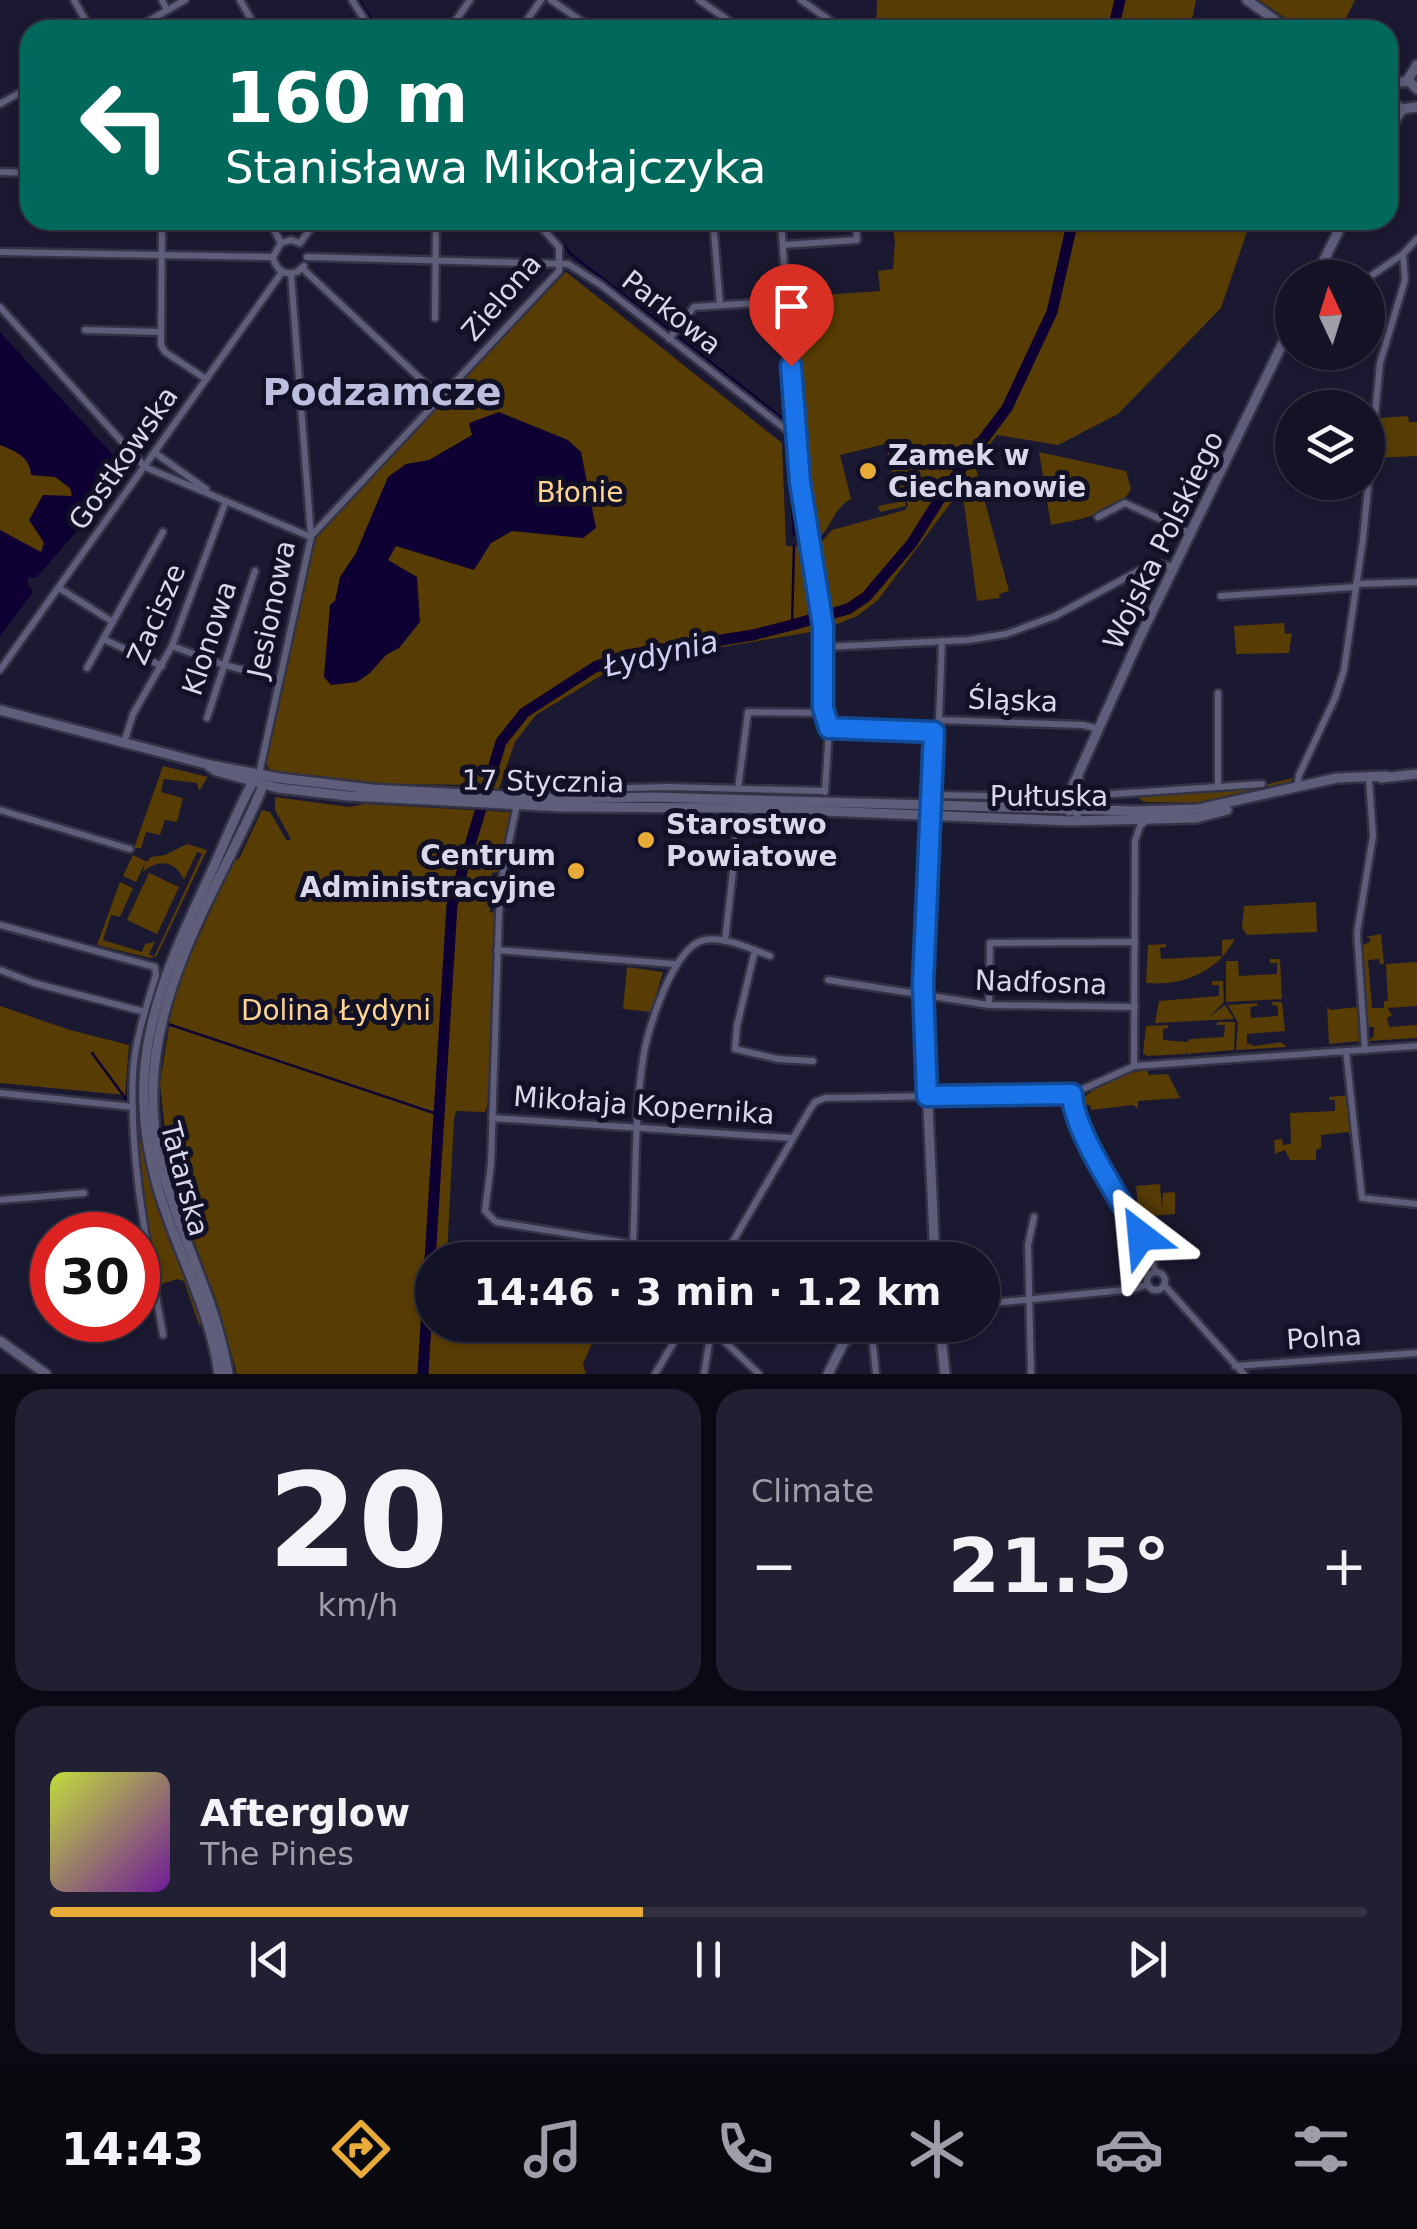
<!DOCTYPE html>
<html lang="en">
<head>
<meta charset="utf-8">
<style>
  :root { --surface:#141325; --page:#212032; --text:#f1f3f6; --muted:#9d9ea7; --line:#333242; --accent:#e8ab37 }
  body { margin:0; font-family:"DejaVu Sans",sans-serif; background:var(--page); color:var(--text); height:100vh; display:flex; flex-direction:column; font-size:38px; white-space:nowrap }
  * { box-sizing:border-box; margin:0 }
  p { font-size:32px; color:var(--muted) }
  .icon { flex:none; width:55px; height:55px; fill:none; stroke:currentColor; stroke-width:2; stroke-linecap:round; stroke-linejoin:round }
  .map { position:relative; height:1374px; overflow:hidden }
  .drawer { display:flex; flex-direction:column; gap:15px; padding:15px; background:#0b0a14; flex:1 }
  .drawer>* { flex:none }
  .top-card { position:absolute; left:20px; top:20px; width:1378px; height:210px; border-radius:30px; box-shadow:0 2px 8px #0004,0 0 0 2px var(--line); background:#00695c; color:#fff; overflow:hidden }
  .needle { width:65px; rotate:356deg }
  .fabs { position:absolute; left:1275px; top:260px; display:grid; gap:20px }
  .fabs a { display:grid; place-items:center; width:110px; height:110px; border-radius:50%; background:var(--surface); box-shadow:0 2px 8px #0004,0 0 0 2px var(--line); font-size:50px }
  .speed { position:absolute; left:30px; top:1212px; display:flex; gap:20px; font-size:50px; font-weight:700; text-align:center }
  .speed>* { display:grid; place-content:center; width:130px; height:130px; border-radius:50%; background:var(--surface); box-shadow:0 2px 8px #0004,0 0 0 2px var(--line); line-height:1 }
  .speed .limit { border:15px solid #d22; background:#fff; color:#111 }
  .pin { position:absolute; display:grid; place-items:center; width:85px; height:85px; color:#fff; margin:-102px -42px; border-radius:50% 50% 50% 0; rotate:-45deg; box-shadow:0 0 10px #0007 }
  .pin .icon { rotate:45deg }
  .me { position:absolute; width:110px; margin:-55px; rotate:331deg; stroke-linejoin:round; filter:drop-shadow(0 0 8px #0008) }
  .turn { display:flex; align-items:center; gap:35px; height:210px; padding:0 40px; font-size:45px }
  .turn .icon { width:130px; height:130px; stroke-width:2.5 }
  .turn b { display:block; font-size:70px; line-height:85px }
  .big { font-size:75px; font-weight:800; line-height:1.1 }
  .drawer .widget { flex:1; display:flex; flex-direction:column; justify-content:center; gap:15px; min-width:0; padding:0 35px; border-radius:30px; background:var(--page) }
  .drawer .dial { align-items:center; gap:0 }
  .dial b { font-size:130px; line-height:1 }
  .song { display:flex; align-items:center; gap:30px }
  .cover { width:120px; height:120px; border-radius:15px; background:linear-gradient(135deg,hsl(70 70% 55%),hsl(280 70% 35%)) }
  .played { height:10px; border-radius:5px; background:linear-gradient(90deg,var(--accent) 45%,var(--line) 45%) }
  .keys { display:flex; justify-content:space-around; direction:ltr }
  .heat { display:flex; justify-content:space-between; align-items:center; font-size:55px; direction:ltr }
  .drawer .tiles { flex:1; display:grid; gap:15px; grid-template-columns:1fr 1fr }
  .widget:last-child { grid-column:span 2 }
  .trip { position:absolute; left:415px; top:1242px; width:585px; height:100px; border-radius:50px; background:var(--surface); box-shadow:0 2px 8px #0004,0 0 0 2px var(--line); font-weight:800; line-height:100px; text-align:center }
  .menu { display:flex; height:160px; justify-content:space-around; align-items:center; background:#08080f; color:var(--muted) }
  .menu .icon { width:70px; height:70px }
  .menu .current { color:var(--accent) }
  .menu b { font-size:45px; color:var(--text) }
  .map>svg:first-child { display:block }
  .green { fill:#573c04 }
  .water { fill:#0e0032 }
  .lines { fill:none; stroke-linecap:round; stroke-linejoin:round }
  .stream { stroke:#0e0032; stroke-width:2.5 }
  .river { stroke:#0e0032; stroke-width:11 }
  .street-casing { stroke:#343346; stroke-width:11 }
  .secondary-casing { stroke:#343346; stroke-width:14 }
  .street { stroke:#5e5d7a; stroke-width:6 }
  .secondary { stroke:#5e5d7a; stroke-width:9 }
  .route-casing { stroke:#114b97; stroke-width:25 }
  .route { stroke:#1a73e8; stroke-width:18 }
  .poi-dot { fill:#e8ab37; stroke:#121026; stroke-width:4 }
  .labels { text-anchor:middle; stroke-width:10; stroke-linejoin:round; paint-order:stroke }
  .street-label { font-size:28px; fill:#d8d8e8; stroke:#121026 }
  .poi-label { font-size:28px; font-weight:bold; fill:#d8d8e8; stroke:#121026; text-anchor:start }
  .park-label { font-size:28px; fill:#fdd38f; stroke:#121026 }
  .water-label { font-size:30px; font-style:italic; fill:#d1d1f5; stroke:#121026 }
  .district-label { font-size:38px; font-weight:bold; fill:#bdbddd; stroke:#121026 }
</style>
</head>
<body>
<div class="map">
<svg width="1417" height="1374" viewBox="0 0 1417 1374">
  <rect width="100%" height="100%" fill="#1b1931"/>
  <!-- green -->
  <g class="green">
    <polygon points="877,0 1196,0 1190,30 876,30"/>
    <polygon points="1259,0 1355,0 1340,30 1303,30"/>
    <path d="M 891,220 L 1251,220 L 1221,308 L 1118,414 L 1058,445 L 997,435 L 975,465 L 1009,591 L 999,594 L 1000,598 L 977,601 L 962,488 L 878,600 L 857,616 L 823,630 L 620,664 L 536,715 L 515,742 L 494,803 L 480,790 L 484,785 L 387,784 L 272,771 L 267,766 L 265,757 L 316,535 L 566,272 L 782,443 L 786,546 L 800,546 L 813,606 L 825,603 L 817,547 L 832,530 L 905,510 L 908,505 L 896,464 L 906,506 L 880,512 L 878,506 L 904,501 L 898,494 L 885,444 L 840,455 L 851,499 C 831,510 832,530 816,540 L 799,424 L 791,297 L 880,291 L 878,271 L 893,269 L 895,242 Z"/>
    <polygon points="1408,416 1409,422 1417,422 1417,456 1376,458 1379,418"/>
    <path d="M 0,440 L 73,487 C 72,514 41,527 42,554 L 0,549 Z"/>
    <path d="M 1039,452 L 1126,471 L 1131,489 C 1119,514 1076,520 1051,525 Z"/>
    <polygon points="1284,623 1285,634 1292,633 1289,653 1236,654 1234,626"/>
    <polygon points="163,766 208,777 199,791 197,783 164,779 161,792 183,798 177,822 165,820 160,835 146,832 141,848 134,848"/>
    <polygon points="1293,778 1291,782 1266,789 1287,785 1215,805 1141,806 1139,804 1210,803 1145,802 1139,799 1144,795 1251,788"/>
    <polygon points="275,797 349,807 365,804 509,812 510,827 497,872 492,873 490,912 496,913 488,1102 485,1112 456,1111 454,1119 447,1255 466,1260 432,1260 432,1325 600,1325 583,1364 586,1374 237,1374 219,1308 179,1200 168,1160 160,1083 175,989 234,860 239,859 262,810 270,812 287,841 291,839 275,810"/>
    <path d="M 187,844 L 207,850 L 156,957 L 150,958 L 97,945 L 120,882 L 133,888 L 120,917 L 111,915 L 103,940 L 142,952 L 145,944 L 155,942 L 149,954 L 154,957 L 202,854 L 197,852 L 184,880 C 176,861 158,858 143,872 L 145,863 L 136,882 L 123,876 L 133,855 L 147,862 L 151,857 L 165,855 Z"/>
    <polygon points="149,873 179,887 157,934 127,920"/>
    <polygon points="1316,902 1317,932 1247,935 1242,928 1244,906"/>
    <polygon points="1381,934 1384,964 1380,964 1379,959 1368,960 1372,1008 1384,1008 1384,1001 1388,1001 1386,964 1417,962 1417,1006 1388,1008 1392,1016 1387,1017 1389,1027 1417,1025 1417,1038 1368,1041 1374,1036 1374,1027 1366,1027 1360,947 1369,942 1371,939 1366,937"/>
    <path d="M 1235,939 C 1217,972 1184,986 1146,983 L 1148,945 L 1166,944 L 1166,947 L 1160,948 L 1161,959 L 1222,956 L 1222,940 Z"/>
    <polygon points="1270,959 1280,959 1282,999 1226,1002 1226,961 1238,961 1239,976 1277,974 1277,963 1270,963"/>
    <polygon points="627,967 663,972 651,1012 623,1009"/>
    <polygon points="1212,981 1223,981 1224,1002 1209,1017 1225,1005 1234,1019 1155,1023 1159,1001 1219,996 1219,985 1212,985"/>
    <polygon points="1272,1002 1282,1002 1285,1031 1247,1034 1247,1043 1255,1046 1281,1042 1287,1047 1236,1050 1238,1023 1228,1005 1257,1003 1257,1006 1250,1007 1251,1018 1278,1016 1278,1006 1272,1005"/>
    <polygon points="0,1006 70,1030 129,1045 125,1095 0,1083"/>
    <polygon points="1327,1006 1330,1010 1357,1007 1360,1041 1329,1044"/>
    <polygon points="1217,1022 1235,1022 1234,1050 1187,1054 1186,1049 1186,1054 1147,1056 1143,1053 1146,1026 1168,1025 1168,1028 1163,1029 1163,1040 1186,1042 1190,1039 1224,1037 1225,1025 1217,1025"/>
    <path d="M 145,1024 L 140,1070 L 141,1115 L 200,1321 L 200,1328 L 184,1281 L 177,1279 L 159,1285 C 143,1197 130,1113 145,1024 Z"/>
    <path d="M 1147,1070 L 1149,1075 L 1168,1074 L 1180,1098 L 1138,1101 L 1138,1109 L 1133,1105 L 1091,1110 L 1090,1105 L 1077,1105 C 1091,1087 1125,1072 1147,1070 Z"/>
    <polygon points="1349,1095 1351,1137 1348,1132 1321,1135 1321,1148 1316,1150 1316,1160 1290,1160 1285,1150 1275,1154 1274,1140 1282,1139 1283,1145 1291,1144 1290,1113 1335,1111 1335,1100 1330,1100 1329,1097"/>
    <polygon points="1160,1184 1162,1209 1163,1193 1175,1192 1175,1214 1139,1217 1136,1186"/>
  </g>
  <!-- water -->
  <g class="water">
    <path d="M 0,332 L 112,454 L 117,475 L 85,522 L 36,578 L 29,577 L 27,582 L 33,592 L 0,636 L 0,530 L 41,552 L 45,544 L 29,520 L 43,495 L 72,496 L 70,488 L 55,477 L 31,475 C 30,457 16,451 0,445 Z"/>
    <polygon points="499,412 568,440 581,452 596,528 583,538 512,531 491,543 474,570 396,546 388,560 417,577 420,622 399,648 386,655 370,673 357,682 331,685 324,677 330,605 335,601 340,577 356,553 388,477 406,464 429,460 472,435 469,423"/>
  </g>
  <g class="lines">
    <!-- stream -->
    <g class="stream">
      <polyline points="359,0 378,30"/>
      <polyline points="542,220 572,255 668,329"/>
      <polyline points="676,335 782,418"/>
      <polyline points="786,444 791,498"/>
      <polyline points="792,507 794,535"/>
      <polyline points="792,625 794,546"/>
      <polyline points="168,1024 437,1114"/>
      <polyline points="92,1053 126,1099"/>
    </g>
    <!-- river -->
    <g class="river">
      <polyline points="1113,30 1120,0"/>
      <polyline points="423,1374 452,905 501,742 524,713 595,667 627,655 753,635 792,625 848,609 866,597 912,543 946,489 1007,408 1052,312 1073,220"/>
    </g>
    <!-- street casing -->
    <g class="street-casing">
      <g id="street">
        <polyline points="74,0 91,30"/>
        <polyline points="162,0 167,10"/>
        <polyline points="240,0 257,30"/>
        <polyline points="352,0 371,30"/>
        <polyline points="551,0 594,30"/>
        <polyline points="699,0 742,30"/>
        <polyline points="801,0 832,22 827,30"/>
        <polyline points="156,17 164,30"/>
        <polyline points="832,22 845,30"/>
        <polyline points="133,30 185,0"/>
        <polyline points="449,30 470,0"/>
        <polyline points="520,30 541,0"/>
        <polyline points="0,104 30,87"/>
        <polyline points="0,172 30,173"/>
        <polyline points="162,220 161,345 165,352 206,379"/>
        <polyline points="269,220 281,243"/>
        <polyline points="713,220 720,305"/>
        <polyline points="781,220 797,448 823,626 823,708 829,728"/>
        <polyline points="300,243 317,220"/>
        <polyline points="783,245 857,240 856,220"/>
        <polyline points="0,252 273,257"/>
        <path d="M 273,257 C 276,270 284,276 297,272 L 304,266"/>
        <polyline points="273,257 281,243 291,240 300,243"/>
        <polyline points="307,257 568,264 601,285 788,431 795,431"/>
        <polyline points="302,268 441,398"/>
        <polyline points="1368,278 1403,254 1417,239"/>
        <polyline points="0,307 145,467 311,537"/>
        <polyline points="435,318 436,220"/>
        <polyline points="85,330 161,332"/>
        <polyline points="669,339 694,307 786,301"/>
        <polyline points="155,453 206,489"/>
        <polyline points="1098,517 1125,503 1190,533"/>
        <polyline points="312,535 559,271 559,247 535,220"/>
        <polyline points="1356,584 1417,582"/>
        <polyline points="59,588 113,622"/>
        <polyline points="1221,596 1356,587"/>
        <polyline points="103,639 162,666"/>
        <polyline points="172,646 224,665 279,679"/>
        <polyline points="824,647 969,640 1006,634 1055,616 1153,563 1174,567"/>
        <polyline points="87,668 163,532"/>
        <polyline points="0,670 282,272"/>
        <polyline points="207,718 255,571"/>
        <polyline points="939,720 942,641"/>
        <polyline points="934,732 939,720 1083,725 1099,729"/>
        <polyline points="124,743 133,714 172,646 226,501"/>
        <polyline points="259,774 311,537 291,274"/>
        <polyline points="1218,787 1218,693"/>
        <polyline points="1297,788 1299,775 1335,698 1344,670 1363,539 1380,363 1405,280 1403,254"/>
        <polyline points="738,789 748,712 824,713"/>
        <polyline points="825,792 829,728 934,732 932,805"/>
        <polyline points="523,795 532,790 670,787 825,791"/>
        <polyline points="933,795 1055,797"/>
        <polyline points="1098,795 1262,784"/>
        <polyline points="517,804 503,871 499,913 491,1164 485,1211 496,1222 633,1244 646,1260"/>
        <polyline points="0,810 130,849"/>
        <path d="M 0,925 L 155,967 L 156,975 C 146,1007 135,1040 133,1073 C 129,1161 148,1249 163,1335"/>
        <polyline points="725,941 739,818 747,808"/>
        <polyline points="497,950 674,964"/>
        <polyline points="755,950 737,1026 735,1049 778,1059 813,1061"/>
        <polyline points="0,970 34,983 145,1012"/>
        <polyline points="828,980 989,1005 1135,1007"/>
        <polyline points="989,1005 990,943 1135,942"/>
        <polyline points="1365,1050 1357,933 1373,836 1369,780"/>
        <polyline points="1346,1051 1362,1198 1417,1204"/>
        <polyline points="1134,1066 1135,841 1140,826 1148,819"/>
        <polyline points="0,1093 133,1107"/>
        <polyline points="1072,1094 1074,1112 1151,1256 1155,1271"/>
        <polyline points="492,1118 792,1138"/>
        <polyline points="0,1200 84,1193"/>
        <path d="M 633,1244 C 636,1183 634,1119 643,1059 C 647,1030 673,947 704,940 C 724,936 751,949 770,956"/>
        <polyline points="722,1260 809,1111 815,1102 825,1098 1072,1094 1134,1066 1417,1046"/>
        <circle cx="1156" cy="1281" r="9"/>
        <polyline points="1164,1285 1244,1374"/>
        <polyline points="138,1298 157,1301"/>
        <polyline points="982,1304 1134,1289 1148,1284"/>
        <polyline points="707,1325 759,1374"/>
        <polyline points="871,1325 876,1374"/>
        <polyline points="1235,1366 1417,1353"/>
        <polyline points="655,1374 684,1325"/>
        <polyline points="704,1374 711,1331"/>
        <polyline points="1031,1374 1028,1245 1034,1217"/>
      </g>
    </g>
    <!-- secondary casing -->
    <g class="secondary-casing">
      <g id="secondary">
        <polyline points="1247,0 1289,30"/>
        <polyline points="1407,81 1417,65"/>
        <path d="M 1390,95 C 1392,84 1400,80 1410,82 L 1417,89"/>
        <polyline points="1394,104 1402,109 1417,107"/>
        <polyline points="1388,132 1402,109"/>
        <polyline points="1315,278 1344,220"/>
        <polyline points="0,710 206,764 279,778 372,789 564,799 653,797 1135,811 1198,809 1337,778 1386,776"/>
        <polyline points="209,766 216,771 278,788 348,796 563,807 747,808 1070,821 1197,818 1227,810"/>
        <polyline points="1381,778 1417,774"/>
        <polyline points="1069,811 1071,790 1139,639 1292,324"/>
        <polyline points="1077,813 1078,779"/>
        <polyline points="930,814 923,997 935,1260"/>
        <polyline points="940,1325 945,1374"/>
        <polyline points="0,1341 46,1374"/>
        <path d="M 219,1374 C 210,1307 175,1249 157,1185 C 123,1064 159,984 209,877 C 224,845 237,810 254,780"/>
        <path d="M 228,1374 C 217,1301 179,1236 161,1165 C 133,1051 181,953 231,854 C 242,831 254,809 263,785"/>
        <polyline points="828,1374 844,1342 868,1325"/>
      </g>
    </g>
    <!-- street -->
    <use href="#street" class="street"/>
    <!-- secondary -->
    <use href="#secondary" class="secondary"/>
  </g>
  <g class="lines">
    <!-- route casing -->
    <g class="route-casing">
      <path id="route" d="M 791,366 L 800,482 L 823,626 L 823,708 L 829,728 L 934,732 L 923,984 L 927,1096 L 1072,1094 C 1073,1131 1122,1202 1141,1236"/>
    </g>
    <!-- route -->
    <use href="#route" class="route"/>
  </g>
  <!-- markers -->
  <g class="poi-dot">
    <circle cx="868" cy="471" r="10"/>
    <circle cx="646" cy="840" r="10"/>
    <circle cx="576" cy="871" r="10"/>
  </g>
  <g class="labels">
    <!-- street labels -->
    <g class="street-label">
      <text transform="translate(501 297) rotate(-49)" y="10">Zielona</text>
      <text transform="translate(672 312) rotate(38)" y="10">Parkowa</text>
      <text transform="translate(123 458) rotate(-55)" y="10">Gostkowska</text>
      <text transform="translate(1163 540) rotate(-64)" y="10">Wojska Polskiego</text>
      <text transform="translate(271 609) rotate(-78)" y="10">Jesionowa</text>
      <text transform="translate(156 614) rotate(-67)" y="10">Zacisze</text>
      <text transform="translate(209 638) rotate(-72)" y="10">Klonowa</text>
      <text transform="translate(1013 700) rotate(2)" y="10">Śląska</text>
      <text transform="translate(543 781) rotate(1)" y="10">17 Stycznia</text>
      <text x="1049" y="806">Pułtuska</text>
      <text transform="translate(1041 982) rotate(2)" y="10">Nadfosna</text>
      <text transform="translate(644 1105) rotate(4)" y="10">Mikołaja Kopernika</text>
      <text transform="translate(185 1179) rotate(75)" y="10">Tatarska</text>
      <text transform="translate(1324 1337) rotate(-4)" y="10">Polna</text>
    </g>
    <!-- poi labels -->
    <g class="poi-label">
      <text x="888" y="465">Zamek w<tspan x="888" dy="32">Ciechanowie</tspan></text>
      <text x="666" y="834">Starostwo<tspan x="666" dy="32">Powiatowe</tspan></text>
      <text x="556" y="865" text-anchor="end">Centrum<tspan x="556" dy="32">Administracyjne</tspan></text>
    </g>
    <!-- park labels -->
    <g class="park-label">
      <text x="580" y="502">Błonie</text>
      <text x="336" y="1020">Dolina Łydyni</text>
    </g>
    <!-- water labels -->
    <g class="water-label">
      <text transform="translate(661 654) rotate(-13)" y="10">Łydynia</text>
    </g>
    <!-- district labels -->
    <g class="district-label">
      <text x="382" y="405">Podzamcze</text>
    </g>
  </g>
</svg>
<div class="fabs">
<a><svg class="needle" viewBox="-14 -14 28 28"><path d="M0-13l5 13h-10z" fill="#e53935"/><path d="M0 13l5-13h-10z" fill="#9d9ea7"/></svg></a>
<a><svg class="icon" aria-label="layers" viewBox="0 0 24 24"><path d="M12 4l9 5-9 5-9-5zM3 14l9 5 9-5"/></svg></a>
</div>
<div class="speed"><div class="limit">30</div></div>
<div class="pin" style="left:791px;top:366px;background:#d93025"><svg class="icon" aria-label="arrive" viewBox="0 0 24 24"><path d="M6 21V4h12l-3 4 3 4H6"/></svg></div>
<svg class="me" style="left:1141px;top:1236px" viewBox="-20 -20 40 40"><path d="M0-17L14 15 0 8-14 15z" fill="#1a73e8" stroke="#fff" stroke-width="4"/></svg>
<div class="trip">14:46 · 3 min · 1.2 km</div>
<div class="top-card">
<div class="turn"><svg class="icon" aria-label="left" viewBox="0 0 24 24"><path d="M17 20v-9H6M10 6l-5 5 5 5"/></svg><div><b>160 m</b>Stanisława Mikołajczyka</div></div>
</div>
</div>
<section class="drawer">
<div class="tiles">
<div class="widget dial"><b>20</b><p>km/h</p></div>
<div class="widget"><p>Climate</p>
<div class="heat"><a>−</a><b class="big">21.5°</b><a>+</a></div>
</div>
<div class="widget">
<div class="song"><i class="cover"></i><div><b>Afterglow</b><p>The Pines</p></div></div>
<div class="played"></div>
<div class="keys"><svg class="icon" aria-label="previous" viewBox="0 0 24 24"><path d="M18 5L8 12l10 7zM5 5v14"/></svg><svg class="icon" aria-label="pause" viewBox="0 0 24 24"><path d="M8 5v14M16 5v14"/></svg><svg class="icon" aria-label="next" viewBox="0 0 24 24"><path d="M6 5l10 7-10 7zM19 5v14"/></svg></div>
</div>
</div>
</section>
<nav class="menu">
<b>14:43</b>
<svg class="icon current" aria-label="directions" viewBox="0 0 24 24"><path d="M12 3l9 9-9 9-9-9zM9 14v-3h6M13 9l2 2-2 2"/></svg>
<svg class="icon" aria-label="music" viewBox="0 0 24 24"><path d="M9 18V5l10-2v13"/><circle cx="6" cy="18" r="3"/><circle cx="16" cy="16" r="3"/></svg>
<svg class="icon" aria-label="phone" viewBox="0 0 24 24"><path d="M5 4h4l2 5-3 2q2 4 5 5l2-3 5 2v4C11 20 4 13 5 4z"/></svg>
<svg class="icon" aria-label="climate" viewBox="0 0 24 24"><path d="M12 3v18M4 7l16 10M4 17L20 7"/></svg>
<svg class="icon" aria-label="car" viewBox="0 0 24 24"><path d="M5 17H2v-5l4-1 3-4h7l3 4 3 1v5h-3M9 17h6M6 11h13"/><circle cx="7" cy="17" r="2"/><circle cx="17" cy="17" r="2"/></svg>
<svg class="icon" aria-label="filters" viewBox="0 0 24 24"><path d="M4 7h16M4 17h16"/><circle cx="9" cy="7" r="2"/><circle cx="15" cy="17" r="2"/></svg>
</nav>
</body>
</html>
